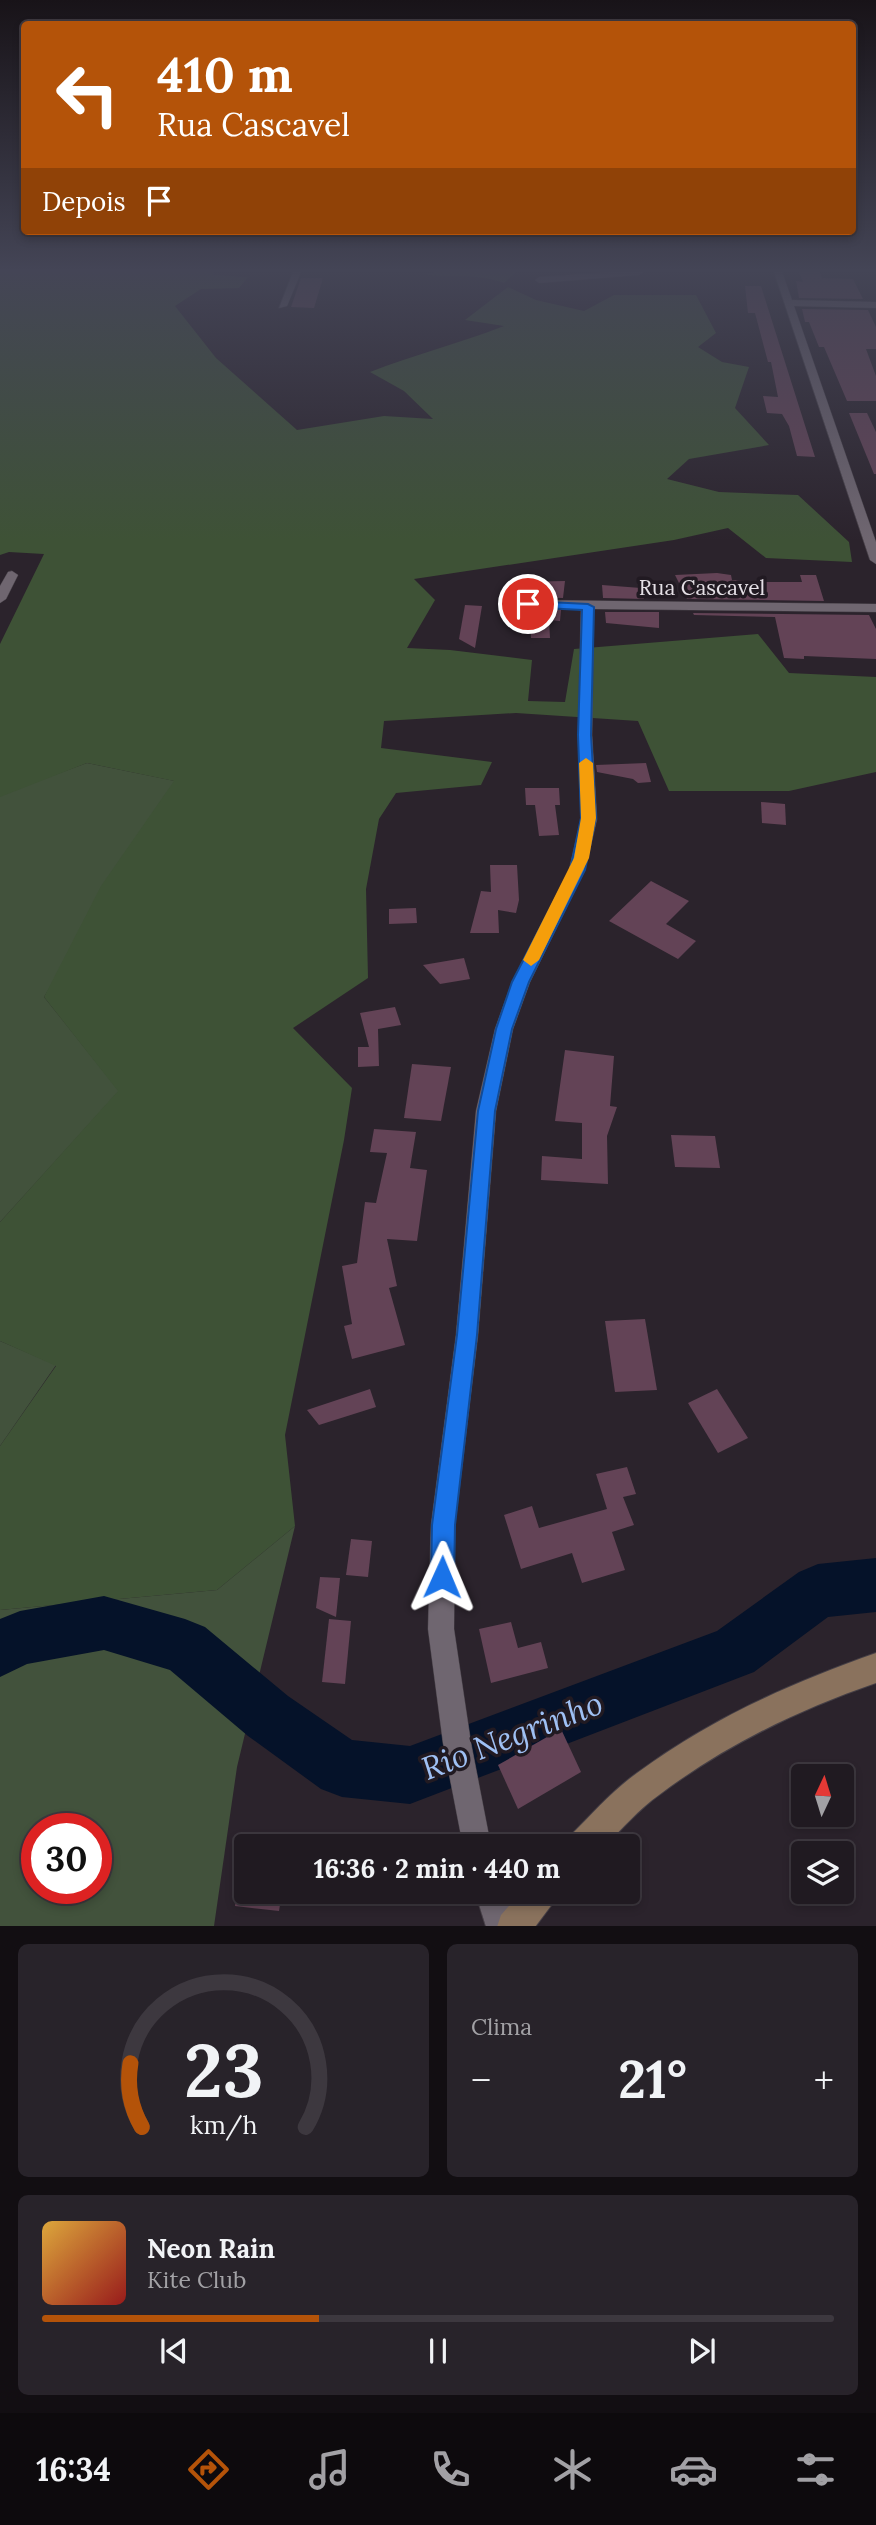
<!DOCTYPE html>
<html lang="pt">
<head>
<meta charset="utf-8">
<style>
  :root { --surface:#201a21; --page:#28232a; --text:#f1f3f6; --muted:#a2a1a5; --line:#3d383f; --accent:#b45309 }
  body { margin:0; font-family:Lora,serif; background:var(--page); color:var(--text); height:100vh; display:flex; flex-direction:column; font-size:26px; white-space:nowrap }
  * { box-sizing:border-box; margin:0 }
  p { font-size:23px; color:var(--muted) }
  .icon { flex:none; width:38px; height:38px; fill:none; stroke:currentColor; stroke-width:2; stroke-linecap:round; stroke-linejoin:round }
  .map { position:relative; height:1926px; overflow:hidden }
  .sheet { display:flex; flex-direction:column; gap:18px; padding:18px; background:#120e12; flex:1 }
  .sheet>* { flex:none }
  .top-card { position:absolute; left:21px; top:21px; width:835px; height:214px; border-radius:7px; box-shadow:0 4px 10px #0003,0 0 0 2px var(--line); background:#b45309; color:#fff; overflow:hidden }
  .needle { width:46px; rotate:4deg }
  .controls { position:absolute; left:791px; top:1764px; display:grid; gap:14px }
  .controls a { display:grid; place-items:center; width:63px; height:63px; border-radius:7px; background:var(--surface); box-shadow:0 4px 10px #0003,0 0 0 2px var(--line); font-size:35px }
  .speed { position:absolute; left:21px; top:1813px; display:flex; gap:14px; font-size:35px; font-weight:700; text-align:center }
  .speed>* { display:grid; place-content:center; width:91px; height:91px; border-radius:50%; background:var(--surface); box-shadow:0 4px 10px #0003,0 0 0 2px var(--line); line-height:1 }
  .speed .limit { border:10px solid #d22; background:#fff; color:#111 }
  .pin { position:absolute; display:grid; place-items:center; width:60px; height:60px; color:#fff; margin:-30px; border:4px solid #fff; border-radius:50%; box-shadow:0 2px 7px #0007 }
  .me { position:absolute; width:77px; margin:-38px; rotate:1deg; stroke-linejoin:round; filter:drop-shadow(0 0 5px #0008) }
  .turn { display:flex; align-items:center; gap:24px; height:147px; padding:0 21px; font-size:32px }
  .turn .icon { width:91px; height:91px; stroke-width:2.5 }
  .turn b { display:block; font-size:49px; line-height:60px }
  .then { display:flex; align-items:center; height:66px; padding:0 21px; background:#0003; gap:14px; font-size:26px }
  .big { font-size:52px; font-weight:800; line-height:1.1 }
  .sheet .widget { flex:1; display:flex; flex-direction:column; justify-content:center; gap:10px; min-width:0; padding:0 24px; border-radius:10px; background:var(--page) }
  .sheet .dial { align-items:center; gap:0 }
  .dial svg { height:182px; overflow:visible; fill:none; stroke:var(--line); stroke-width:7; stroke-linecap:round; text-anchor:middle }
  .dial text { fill:var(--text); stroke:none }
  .song { display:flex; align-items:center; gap:21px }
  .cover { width:84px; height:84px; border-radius:10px; background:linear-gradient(135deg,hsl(40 70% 55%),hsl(0 70% 35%)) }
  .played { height:7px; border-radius:4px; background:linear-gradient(90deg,var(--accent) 35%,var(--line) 35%) }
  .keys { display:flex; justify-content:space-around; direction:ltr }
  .heat { display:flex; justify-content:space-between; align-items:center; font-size:38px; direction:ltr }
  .sheet .tiles { flex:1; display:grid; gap:18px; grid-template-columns:1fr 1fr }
  .widget:last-child { grid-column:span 2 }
  .trip { position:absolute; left:234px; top:1834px; width:406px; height:70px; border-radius:7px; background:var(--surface); box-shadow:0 4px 10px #0003,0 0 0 2px var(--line); font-weight:800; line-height:70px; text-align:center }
  .tab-bar { display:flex; height:112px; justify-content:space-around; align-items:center; background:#0d0a0d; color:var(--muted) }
  .tab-bar .icon { width:49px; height:49px }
  .tab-bar .on { color:var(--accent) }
  .tab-bar b { font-size:32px; color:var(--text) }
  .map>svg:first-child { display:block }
  .green { fill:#42523c; fill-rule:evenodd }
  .forest { fill:#3e5236 }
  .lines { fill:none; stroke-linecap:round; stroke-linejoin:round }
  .river { fill:#051229; fill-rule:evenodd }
  .building { fill:#634356 }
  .minor-casing { stroke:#453f46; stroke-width:1 }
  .secondary-casing { stroke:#453f46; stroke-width:2 }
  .minor { fill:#6f6670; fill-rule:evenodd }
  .secondary { fill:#8a725d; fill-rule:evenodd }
  .route { fill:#1a73e8; stroke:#114b97; stroke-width:2 }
  .slow { fill:#f59e0b }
  .labels { text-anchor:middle; stroke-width:7; stroke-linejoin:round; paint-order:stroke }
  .far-street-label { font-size:21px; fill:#e5e0e6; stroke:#211a22 }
  .near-water-label { font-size:32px; font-style:italic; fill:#9fc0f4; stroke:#211a22 }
</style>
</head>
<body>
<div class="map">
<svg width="876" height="1927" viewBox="0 0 876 1927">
  <rect width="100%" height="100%" fill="#2b232c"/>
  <!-- green -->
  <g class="green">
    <polygon points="87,763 175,781 44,997 119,1091 0,1222 0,795"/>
    <polygon points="0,1341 56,1365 0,1446"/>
    <path d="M 295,1526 L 237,1767 L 214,1926 L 0,1927 L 0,1610 L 217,1590 ZM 37,1829 L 96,1829 L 96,1888 L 37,1888 Z"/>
  </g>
  <!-- forest -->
  <g class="forest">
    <path d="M 0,272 L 213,272 L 214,275 L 248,277 L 239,288 L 201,289 L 175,306 L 216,358 L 297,430 L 384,416 L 433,419 L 404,391 L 370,372 C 414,355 460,343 504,326 L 465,320 L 508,287 L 536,300 L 584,311 L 614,295 L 696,295 L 716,333 L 698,347 L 722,362 L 749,367 L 735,408 L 769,445 L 689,459 L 667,479 L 719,492 L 798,495 L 849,542 L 852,562 L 766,558 L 728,528 L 674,540 L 414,579 L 435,600 L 407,648 L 450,650 L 532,660 L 528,701 L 565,702 L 574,649 L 758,634 L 789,673 L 876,677 L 876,772 L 789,791 L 669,791 L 638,721 L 516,713 L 384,721 L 381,748 L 492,762 L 481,785 L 396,793 L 379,819 L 366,889 L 368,978 L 293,1028 L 352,1088 L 344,1140 L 285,1435 L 295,1526 L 217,1590 L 0,1610 L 0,1446 L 56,1366 L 0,1341 L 0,1222 L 118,1091 L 44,997 L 101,886 L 174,781 L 87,763 L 0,797 L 0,644 L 44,554 L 9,552 L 0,555 Z"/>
    <path d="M 435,272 L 516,272 L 504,283 C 477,273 451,278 424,274 Z"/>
  </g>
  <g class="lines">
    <!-- river -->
    <polygon class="river" points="876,1558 876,1612 828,1617 754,1672 410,1804 342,1797 321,1789 248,1736 170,1670 104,1650 27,1664 0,1677 0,1619 20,1611 104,1596 185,1619 205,1627 288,1696 352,1740 410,1746 717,1631 799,1572 818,1564"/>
  </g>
  <!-- building -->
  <g class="building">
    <polygon points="799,272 820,272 822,278 853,279 863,299 799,298 796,281 803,282"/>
    <polygon points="301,278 323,278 314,308 291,307"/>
    <polygon points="745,286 761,286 815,457 797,456 789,426 782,414 767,413 763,396 778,397 771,362 768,362 755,313 748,313"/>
    <polygon points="802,309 868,310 876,327 876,349 866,349 876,376 876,401 847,401 824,347 819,347 809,322 805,322"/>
    <polygon points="849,413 867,413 876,432 876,474 874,474"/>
    <polygon points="717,573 731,575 732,580 757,582 802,582 800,575 816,575 824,601 687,599 675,575"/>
    <polygon points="565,581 563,598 529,597 521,603 524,610 561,610 560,621 549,620 550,638 531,638 530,620 517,622 509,605 519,604 515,582"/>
    <polygon points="602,585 641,588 644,599 603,598"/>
    <polygon points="465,605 482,606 475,648 459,639"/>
    <polygon points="605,612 659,612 659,628 606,623"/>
    <polygon points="693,613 869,615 876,629 876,659 804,656 804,659 784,658 775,617 694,615"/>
    <polygon points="646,763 651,782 638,783 633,779 597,772 596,765"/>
    <polygon points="525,788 559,788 560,805 555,805 559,835 539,836 535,805 526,805"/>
    <polygon points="761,802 785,804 786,825 762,823"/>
    <polygon points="490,865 517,865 519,900 516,913 498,910 499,933 470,933 481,891 491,892"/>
    <polygon points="651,881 689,901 666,924 696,941 678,959 609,921"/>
    <polygon points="416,908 417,923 389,924 389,909"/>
    <polygon points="464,958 470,979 440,984 423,965"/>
    <polygon points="395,1007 401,1025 378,1029 379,1066 358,1067 358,1047 369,1047 360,1013"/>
    <polygon points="565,1050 614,1056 610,1106 617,1107 607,1136 608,1184 541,1180 542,1156 582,1159 582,1123 555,1121"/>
    <polygon points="412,1064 451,1067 441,1121 404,1118"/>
    <polygon points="374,1129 416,1132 410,1168 427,1170 417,1241 387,1239 397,1286 389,1288 405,1345 352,1359 344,1326 352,1324 342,1266 357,1263 365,1202 376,1203 387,1153 370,1152"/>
    <polygon points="671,1135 715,1136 720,1168 675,1167"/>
    <polygon points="645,1319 657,1390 615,1392 605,1321"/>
    <polygon points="370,1389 376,1407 319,1425 307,1410"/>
    <polygon points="717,1389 748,1438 718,1453 688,1403"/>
    <polygon points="627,1467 636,1494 623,1497 634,1525 612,1532 625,1570 582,1583 572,1553 521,1569 504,1515 532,1506 539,1528 607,1509 596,1474"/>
    <polygon points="351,1539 372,1541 368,1577 346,1575"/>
    <polygon points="320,1577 340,1578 336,1617 316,1608"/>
    <polygon points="329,1619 351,1621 345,1684 322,1682"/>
    <polygon points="511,1622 518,1648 541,1642 548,1668 491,1683 479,1629"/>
    <polygon points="561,1729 581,1772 518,1809 498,1765"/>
    <polygon points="237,1892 282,1892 279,1911 235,1906"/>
  </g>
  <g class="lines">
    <!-- minor casing -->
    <g class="minor-casing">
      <g id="minor">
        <polygon points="293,272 301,272 287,306 279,308"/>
        <polygon points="611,272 643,272 639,275 539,283 535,280 539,277"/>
        <polygon points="774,272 782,272 792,300 876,302 876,308 794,306 876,542 876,564 870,560"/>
        <polygon points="12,571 18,575 6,599 0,603 0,586 8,572"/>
        <polygon points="529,600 876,604 876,612 594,609 592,735 597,819 585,870 530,982 513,1029 496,1111 478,1335 455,1525 454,1629 471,1743 491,1846 463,1846 443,1743 428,1629 431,1525 456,1335 476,1111 495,1029 512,982 569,870 581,819 578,735 581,608 524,607 523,604"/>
        <polygon points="475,1892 505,1892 516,1927 486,1927"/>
      </g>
    </g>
    <!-- secondary casing -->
    <g class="secondary-casing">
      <g id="secondary">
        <path d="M 876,1653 L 876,1683 C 798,1710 725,1745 659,1795 C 639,1809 622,1829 605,1846 L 566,1846 L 571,1835 C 592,1814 613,1790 637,1773 C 712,1718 789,1684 876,1653 Z"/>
        <polygon points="521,1892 558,1892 553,1903 535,1927 497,1927 501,1915"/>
      </g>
    </g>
    <!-- minor -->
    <use href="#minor" class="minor"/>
    <!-- secondary -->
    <use href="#secondary" class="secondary"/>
  </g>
  <!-- sky -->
  <linearGradient id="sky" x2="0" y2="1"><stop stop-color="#181318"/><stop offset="0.5" stop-color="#444556"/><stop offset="1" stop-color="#444556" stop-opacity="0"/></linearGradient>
  <rect width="876" height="541" fill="url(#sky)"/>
  <!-- route -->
  <polygon class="route" points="528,601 588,604 594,607 591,735 596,818 585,870 529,982 512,1029 495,1111 477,1335 455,1525 454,1577 450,1585 442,1588 434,1585 431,1577 432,1525 457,1335 478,1111 496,1029 512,982 570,870 581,818 578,735 582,610 524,607 523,604"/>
  <!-- slow -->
  <polygon class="slow" points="586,758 593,763 596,818 589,858 539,960 531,966 523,960 574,858 581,818 579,763"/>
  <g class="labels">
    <!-- far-street labels -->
    <g class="far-street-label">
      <text x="702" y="595">Rua Cascavel</text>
    </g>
    <!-- near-water labels -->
    <g class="near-water-label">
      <text transform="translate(512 1736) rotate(-21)" y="11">Rio Negrinho</text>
    </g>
  </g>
</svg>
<div class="controls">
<a><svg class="needle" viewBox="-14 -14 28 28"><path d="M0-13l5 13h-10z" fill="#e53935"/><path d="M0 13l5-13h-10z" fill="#a2a1a5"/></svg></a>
<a><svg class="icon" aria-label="layers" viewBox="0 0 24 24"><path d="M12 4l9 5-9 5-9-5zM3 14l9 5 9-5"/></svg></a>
</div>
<div class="speed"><div class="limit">30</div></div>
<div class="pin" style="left:528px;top:604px;background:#d93025"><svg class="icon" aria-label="arrive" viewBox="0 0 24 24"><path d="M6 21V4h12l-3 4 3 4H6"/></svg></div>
<svg class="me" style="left:442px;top:1577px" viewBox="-20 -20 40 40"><path d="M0-17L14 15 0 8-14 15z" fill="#1a73e8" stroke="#fff" stroke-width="4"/></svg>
<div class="trip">16:36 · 2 min · 440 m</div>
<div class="top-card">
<div class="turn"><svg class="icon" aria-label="left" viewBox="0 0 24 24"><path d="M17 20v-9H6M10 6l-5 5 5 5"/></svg><div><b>410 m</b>Rua Cascavel</div></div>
<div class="then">Depois<svg class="icon" aria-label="arrive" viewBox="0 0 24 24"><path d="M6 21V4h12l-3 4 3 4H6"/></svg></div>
</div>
</div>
<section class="sheet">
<div class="tiles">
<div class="widget dial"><svg viewBox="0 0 100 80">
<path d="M14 69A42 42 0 1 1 86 69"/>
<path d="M14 69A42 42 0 0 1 9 41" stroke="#b45309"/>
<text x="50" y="56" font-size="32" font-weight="700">23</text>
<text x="50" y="72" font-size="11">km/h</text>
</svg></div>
<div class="widget"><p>Clima</p>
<div class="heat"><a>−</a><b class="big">21°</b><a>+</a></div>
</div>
<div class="widget">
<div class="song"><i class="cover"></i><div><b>Neon Rain</b><p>Kite Club</p></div></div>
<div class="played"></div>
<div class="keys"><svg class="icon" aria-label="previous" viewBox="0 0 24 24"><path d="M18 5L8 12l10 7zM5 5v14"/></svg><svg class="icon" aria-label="pause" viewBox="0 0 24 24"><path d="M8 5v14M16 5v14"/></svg><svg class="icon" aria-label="next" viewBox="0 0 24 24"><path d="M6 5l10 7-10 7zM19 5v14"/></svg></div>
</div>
</div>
</section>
<nav class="tab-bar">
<b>16:34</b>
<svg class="icon on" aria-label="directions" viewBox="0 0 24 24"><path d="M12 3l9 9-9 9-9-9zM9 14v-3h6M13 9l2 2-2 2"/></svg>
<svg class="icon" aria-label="music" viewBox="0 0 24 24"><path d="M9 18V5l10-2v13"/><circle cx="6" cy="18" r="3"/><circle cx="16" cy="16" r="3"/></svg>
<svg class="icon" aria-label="phone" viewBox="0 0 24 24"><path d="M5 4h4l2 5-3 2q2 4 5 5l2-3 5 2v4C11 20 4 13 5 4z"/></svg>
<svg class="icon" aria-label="climate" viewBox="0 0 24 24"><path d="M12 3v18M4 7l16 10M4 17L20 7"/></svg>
<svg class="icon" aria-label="car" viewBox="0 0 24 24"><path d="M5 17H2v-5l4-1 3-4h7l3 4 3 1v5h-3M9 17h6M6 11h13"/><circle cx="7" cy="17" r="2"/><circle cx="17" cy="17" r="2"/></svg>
<svg class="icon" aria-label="filters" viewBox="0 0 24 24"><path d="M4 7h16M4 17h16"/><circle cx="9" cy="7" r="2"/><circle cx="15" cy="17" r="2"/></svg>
</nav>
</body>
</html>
